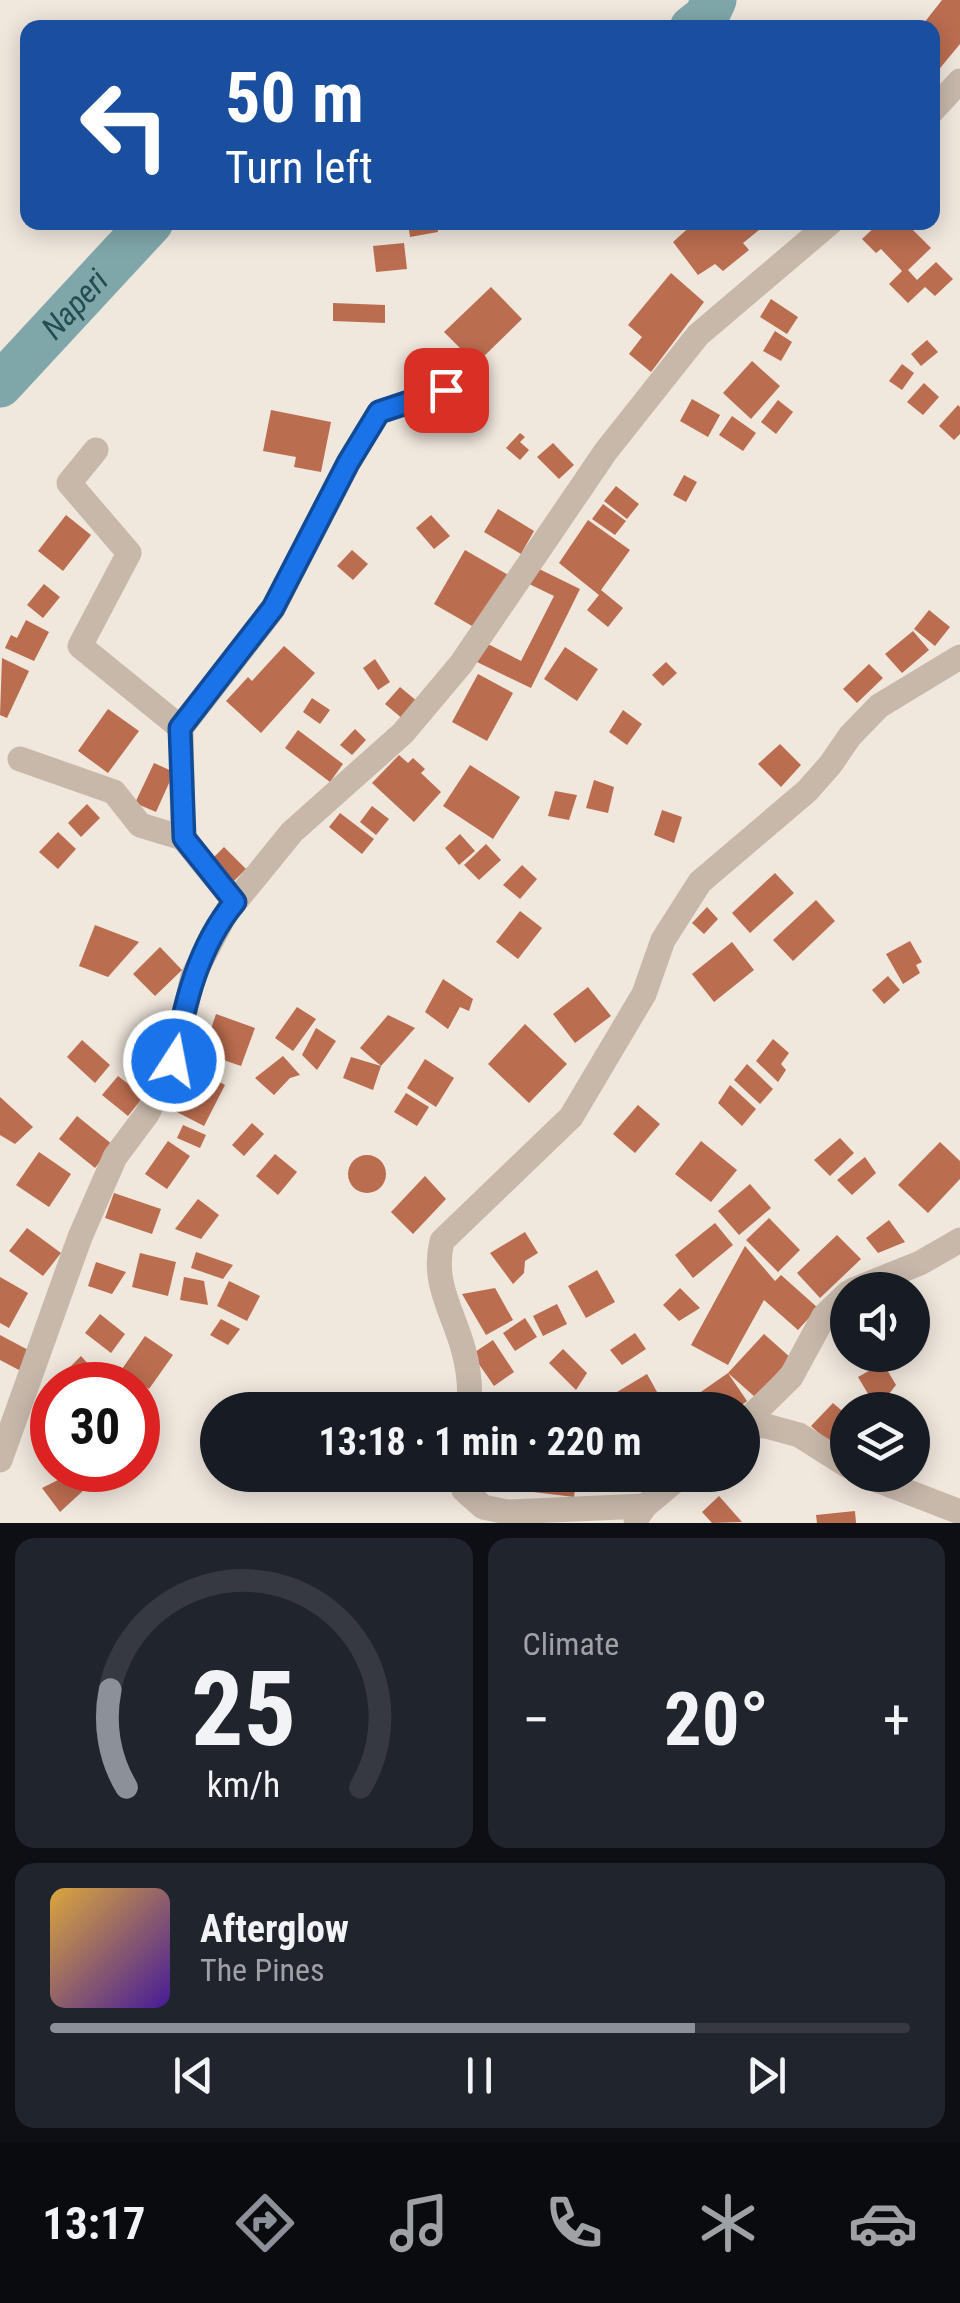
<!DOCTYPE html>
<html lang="en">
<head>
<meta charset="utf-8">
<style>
  :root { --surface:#171b24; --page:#20242c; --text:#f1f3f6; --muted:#9ea1a6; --line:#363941; --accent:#8c9099 }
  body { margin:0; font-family:"Roboto Condensed",sans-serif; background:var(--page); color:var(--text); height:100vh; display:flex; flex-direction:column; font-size:38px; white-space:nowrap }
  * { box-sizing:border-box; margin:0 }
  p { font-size:32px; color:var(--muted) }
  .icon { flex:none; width:55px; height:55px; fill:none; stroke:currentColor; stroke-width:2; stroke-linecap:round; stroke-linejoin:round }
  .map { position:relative; height:1523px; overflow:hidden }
  .side { display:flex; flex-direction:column; gap:15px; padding:15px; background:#0d0f14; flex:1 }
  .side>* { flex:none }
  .guide { position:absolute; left:20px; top:20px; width:920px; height:210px; border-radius:20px; box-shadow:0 5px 25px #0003; background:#1a4fa0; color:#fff; overflow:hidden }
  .tools { position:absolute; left:830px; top:1272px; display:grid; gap:20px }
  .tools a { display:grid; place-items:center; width:100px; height:100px; border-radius:50%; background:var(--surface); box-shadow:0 5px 25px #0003; font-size:50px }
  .speed { position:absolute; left:30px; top:1362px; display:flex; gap:20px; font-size:50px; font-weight:700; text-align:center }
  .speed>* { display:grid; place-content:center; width:130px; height:130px; border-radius:50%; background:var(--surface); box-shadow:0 5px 25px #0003; line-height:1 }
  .speed .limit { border:15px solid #d22; background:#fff; color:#111 }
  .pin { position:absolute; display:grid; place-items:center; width:85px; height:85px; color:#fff; margin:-42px; border-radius:20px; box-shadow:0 5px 15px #0006 }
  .me { position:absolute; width:110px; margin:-55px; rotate:11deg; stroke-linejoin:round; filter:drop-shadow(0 0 8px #0008) }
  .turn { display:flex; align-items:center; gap:35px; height:210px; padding:0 40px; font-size:45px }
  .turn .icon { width:130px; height:130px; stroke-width:2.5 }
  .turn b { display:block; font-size:70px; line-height:85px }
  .big { font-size:75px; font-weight:700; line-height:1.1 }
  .side .widget { flex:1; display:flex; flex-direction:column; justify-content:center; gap:15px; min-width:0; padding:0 35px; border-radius:20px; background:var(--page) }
  .side .dial { align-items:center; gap:0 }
  .dial svg { height:260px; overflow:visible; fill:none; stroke:var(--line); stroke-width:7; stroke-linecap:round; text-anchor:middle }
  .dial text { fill:var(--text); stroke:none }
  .song { display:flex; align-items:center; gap:30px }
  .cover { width:120px; height:120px; border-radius:15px; background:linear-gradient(135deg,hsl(40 70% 55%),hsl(260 70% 35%)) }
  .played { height:10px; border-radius:5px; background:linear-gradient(90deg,var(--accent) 75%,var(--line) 75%) }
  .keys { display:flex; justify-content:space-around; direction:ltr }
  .heat { display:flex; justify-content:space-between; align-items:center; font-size:55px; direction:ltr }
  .side .tiles { flex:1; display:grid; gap:15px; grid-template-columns:1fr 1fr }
  .widget:last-child { grid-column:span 2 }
  .trip { position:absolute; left:200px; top:1392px; width:560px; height:100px; border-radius:50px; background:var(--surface); box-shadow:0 5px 25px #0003; font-weight:700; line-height:100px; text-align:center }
  .tabs { display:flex; height:160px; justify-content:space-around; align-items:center; background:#090b0e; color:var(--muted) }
  .tabs .icon { width:70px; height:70px }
  .tabs .on { color:var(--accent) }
  .tabs b { font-size:45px; color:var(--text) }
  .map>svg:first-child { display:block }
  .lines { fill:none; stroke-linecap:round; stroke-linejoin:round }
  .river { stroke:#7fa7aa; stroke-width:45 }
  .building { fill:#bb6d50 }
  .minor { stroke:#c7b8aa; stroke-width:25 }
  .route-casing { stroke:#114b97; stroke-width:25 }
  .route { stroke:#1a73e8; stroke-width:18 }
  .labels { text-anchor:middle; stroke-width:10; stroke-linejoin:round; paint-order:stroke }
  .water-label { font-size:32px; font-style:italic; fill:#224e53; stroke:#f8f1e9 }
</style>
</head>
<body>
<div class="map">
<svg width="960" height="1523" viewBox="0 0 960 1523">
  <rect width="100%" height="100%" fill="#f0e7dd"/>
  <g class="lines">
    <!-- river -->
    <g class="river">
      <polyline points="692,28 706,17 714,0"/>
      <path id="s1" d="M 0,385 L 151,222"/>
    </g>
  </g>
  <!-- building -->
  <g class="building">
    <polygon points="942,0 960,0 960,44 936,73 932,70 932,28 920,28"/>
    <polygon points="408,222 436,222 438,232 410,237"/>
    <polygon points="695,222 769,222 743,243 749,250 723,271 715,264 698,275 673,242"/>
    <polygon points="880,222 905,222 931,248 908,270 917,280 936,262 953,279 935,296 925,287 908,303 889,284 902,271 881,249 876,253 862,239"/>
    <polygon points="404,243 407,269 376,272 373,246"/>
    <polygon points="671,273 704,302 651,372 629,354 642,337 628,325"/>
    <polygon points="491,287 522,319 476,364 444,332"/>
    <polygon points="771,299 798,317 787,334 760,317"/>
    <polygon points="333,303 385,305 385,323 333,321"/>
    <polygon points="775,331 792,342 781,361 763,351"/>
    <polygon points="927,340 938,352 921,366 911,354"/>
    <polygon points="752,361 780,386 751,419 723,393"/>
    <polygon points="902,364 914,373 902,390 889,381"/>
    <polygon points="924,383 939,397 923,415 907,402"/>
    <polygon points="692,399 720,415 708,437 680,421"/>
    <polygon points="778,400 793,412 776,434 761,422"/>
    <polygon points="958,405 960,407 960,434 954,440 939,426"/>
    <polygon points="271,410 331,422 321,472 294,467 296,457 263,451"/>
    <polygon points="732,416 756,433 743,451 719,435"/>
    <polygon points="520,433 525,437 520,442 529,450 520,460 506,448"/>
    <polygon points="553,443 574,465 559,479 537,457"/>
    <polygon points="684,475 697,482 686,502 673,495"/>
    <polygon points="616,486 639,504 627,519 604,501"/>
    <polygon points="603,504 626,521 615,535 592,519"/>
    <polygon points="498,509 534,531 521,554 484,532"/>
    <polygon points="66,515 91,535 63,571 38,551"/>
    <polygon points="431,515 450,536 434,549 416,528"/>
    <polygon points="588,520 630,550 601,590 623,608 608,627 587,610 599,595 559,563"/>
    <polygon points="352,550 368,564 353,580 337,566"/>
    <polygon points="465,550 510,576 479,630 434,604"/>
    <polygon points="533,566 580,589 531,688 477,662 486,643 521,661 554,596 525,582"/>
    <polygon points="44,584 60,597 43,618 27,605"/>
    <polygon points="929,610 950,627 935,646 914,629"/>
    <polygon points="26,620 49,632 34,661 5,648 11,635 17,638"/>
    <polygon points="913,631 929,650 902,673 885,654"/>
    <polygon points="284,646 315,673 261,733 226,701 248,677 252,681"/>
    <polygon points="565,647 598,669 577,701 544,679"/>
    <polygon points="2,658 29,671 7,718 0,715"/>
    <polygon points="375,659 390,682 378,690 363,668"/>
    <polygon points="666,662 677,673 663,686 652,675"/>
    <polygon points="869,664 883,678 857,703 843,689"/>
    <polygon points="478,674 513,693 487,741 452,722"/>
    <polygon points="400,687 418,702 403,719 385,704"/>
    <polygon points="312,698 330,710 320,724 303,712"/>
    <polygon points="108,709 139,731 108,773 78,751"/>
    <polygon points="623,710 642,724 627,745 609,732"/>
    <polygon points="355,729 366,740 352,755 340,745"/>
    <polygon points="298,730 343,764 330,782 285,748"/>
    <polygon points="780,744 801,765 781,787 758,764"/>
    <polygon points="399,755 408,763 413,758 425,769 421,773 441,792 414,822 372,783"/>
    <polygon points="154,763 174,772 156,812 135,803"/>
    <polygon points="470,765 520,797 493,839 443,806"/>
    <polygon points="594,780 614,787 608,813 586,808"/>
    <polygon points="555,791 577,795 569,820 548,816"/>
    <polygon points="87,804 100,818 81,837 68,823"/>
    <polygon points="372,806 389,819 376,835 360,822"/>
    <polygon points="662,810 682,817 674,843 654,835"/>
    <polygon points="340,813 374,839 362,854 329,827"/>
    <polygon points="58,832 76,849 58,869 39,852"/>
    <polygon points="460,834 475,851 459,865 445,848"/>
    <polygon points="486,844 501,860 479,880 464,865"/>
    <polygon points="224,847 246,869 230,885 208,863"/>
    <polygon points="522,865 537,879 520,899 503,885"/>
    <polygon points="775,873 794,893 750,933 732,913"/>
    <polygon points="816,900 835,921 793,961 773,940"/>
    <polygon points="707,907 718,919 704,934 692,923"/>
    <polygon points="520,911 542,928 518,959 496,942"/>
    <polygon points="95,925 139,942 108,977 79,966"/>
    <polygon points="910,941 922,962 916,965 920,973 903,984 886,954"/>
    <polygon points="732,942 754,970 714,1002 692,974"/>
    <polygon points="160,947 182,970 155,996 133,974"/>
    <polygon points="888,976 900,990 884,1004 872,990"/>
    <polygon points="443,979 473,999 469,1011 460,1007 448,1029 425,1012"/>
    <polygon points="588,987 611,1016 575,1043 553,1014"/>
    <polygon points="297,1007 316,1019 293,1051 275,1038"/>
    <polygon points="216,1014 255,1028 241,1066 203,1053"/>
    <polygon points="388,1015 415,1028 381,1066 360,1048"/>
    <polygon points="525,1024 567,1064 529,1103 488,1064"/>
    <polygon points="316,1028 336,1041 317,1070 302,1055"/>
    <polygon points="773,1039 789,1053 781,1064 786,1070 778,1082 756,1061"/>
    <polygon points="82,1040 110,1065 95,1083 67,1057"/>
    <polygon points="283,1056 300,1075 290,1078 274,1095 255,1078"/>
    <polygon points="351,1057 381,1066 373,1090 343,1078"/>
    <polygon points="425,1059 454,1078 436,1107 407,1088"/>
    <polygon points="747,1064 773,1089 760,1104 734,1080"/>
    <polygon points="194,1068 225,1085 204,1126 173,1110"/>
    <polygon points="118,1076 144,1096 128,1116 102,1095"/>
    <polygon points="730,1085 756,1109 742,1126 718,1103"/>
    <polygon points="406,1093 429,1107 417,1126 394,1112"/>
    <polygon points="0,1097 33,1127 15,1144 0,1135"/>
    <polygon points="638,1105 660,1124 635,1153 613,1134"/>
    <polygon points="77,1116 113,1145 95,1168 59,1139"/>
    <polygon points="252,1123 264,1134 244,1156 232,1145"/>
    <polygon points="183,1125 206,1135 200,1148 177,1138"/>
    <polygon points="840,1138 854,1153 830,1176 814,1160"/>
    <polygon points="168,1141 190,1156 167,1189 145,1174"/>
    <polygon points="701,1141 737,1170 711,1202 675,1174"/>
    <polygon points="940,1142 960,1161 960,1179 928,1213 898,1185"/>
    <polygon points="39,1152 71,1174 49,1207 16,1185"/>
    <polygon points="275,1154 297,1172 278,1195 256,1176"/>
    <circle cx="367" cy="1174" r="19"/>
    <polygon points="865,1157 876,1173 852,1195 837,1180"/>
    <polygon points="425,1176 446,1199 413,1234 391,1212"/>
    <polygon points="750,1184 771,1208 739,1235 718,1211"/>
    <polygon points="114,1193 161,1209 152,1234 105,1218"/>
    <polygon points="198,1199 219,1215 201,1239 175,1229"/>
    <polygon points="769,1218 800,1250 778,1272 746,1240"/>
    <polygon points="889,1220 905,1242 878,1253 866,1238"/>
    <polygon points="715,1223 733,1245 693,1278 675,1255"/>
    <polygon points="27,1228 61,1253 43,1276 9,1251"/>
    <polygon points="525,1232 538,1253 525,1261 524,1273 513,1284 490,1253"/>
    <polygon points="837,1235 861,1259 820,1298 797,1273"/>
    <polygon points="745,1246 775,1281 781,1275 818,1308 798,1330 764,1300 728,1365 691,1345"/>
    <polygon points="196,1252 233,1265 223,1279 191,1268"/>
    <polygon points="140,1253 176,1262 168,1296 132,1287"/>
    <polygon points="96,1262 126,1272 112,1294 88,1286"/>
    <polygon points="597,1270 615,1302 586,1318 568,1286"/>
    <polygon points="0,1277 28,1293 9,1328 0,1323"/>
    <polygon points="184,1277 204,1281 208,1305 180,1300"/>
    <polygon points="229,1281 260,1296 247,1321 217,1306"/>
    <polygon points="495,1288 513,1320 486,1335 462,1294"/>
    <polygon points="680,1288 700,1308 679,1321 663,1305"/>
    <polygon points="557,1304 567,1324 543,1336 533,1316"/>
    <polygon points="100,1314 125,1334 111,1353 85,1333"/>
    <polygon points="525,1318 537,1337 515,1351 503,1333"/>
    <polygon points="221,1319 240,1329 228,1345 210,1335"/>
    <polygon points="635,1333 646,1349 622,1365 610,1350"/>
    <polygon points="764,1334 791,1358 755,1397 728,1373 747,1401 736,1410 706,1410 695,1396 728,1373"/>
    <polygon points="0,1335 32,1352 19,1370 0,1360"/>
    <polygon points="145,1336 173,1355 149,1389 122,1369"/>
    <polygon points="493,1340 514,1372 494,1386 472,1354"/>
    <polygon points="563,1349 587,1373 576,1390 549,1363"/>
    <polygon points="81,1356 107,1385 85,1385 69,1368"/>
    <polygon points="883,1363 896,1385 877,1409 858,1377"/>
    <polygon points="647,1374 661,1399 642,1410 628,1410 617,1392"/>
    <polygon points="833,1403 848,1416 848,1449 842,1454 811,1426"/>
    <polygon points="68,1475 85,1489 60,1512 42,1488"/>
    <polygon points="484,1475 513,1475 509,1492 484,1478"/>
    <polygon points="518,1475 577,1476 574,1497 517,1490"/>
    <polygon points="719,1496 742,1522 712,1523 702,1512"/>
    <polygon points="855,1511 856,1523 817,1523 816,1515"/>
  </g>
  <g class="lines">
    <!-- minor -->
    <g class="minor">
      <polyline points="932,111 960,81"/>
      <polyline points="96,450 69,483 129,553 80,646 181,728"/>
      <polyline points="20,759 114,792 140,825 183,838"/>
      <polyline points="235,902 183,838 181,728 273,609 348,463 379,412 446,389"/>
      <polyline points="853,1290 920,1263 960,1240"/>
      <path d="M 469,1410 C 471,1388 469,1369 463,1348 C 452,1309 432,1283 442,1241 L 571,1117 L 644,994 L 663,940 L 700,882 L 807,791 L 830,765 L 850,736 L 879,706 L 960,657"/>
      <polyline points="742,1425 791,1377 824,1316 848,1293"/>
      <polyline points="742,1425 766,1426 799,1435 848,1466"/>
      <polyline points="0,1460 80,1237 115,1157 147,1114 174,1061 193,976 226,913 292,832 403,733 461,664 606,451 698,335 831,222"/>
      <polyline points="465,1475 464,1490 483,1507 507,1512 645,1506"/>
      <polyline points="864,1475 960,1512"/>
      <polyline points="636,1519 645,1506 682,1475"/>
    </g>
  </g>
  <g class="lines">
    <!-- route casing -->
    <g class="route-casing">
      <path id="route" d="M 174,1061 C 184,1005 198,946 235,902 L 184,838 L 180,728 L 273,608 L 348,463 L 379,412 L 446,390"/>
    </g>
    <!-- route -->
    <use href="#route" class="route"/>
  </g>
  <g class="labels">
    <!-- water labels -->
    <g class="water-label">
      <text dy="11" stroke="none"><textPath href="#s1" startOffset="110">Naperi</textPath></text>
    </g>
  </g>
</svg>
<div class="tools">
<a><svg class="icon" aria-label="sound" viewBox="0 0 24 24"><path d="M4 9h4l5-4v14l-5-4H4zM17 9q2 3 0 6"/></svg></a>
<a><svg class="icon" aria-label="layers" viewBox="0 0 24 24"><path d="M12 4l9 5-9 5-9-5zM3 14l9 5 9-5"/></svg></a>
</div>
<div class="speed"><div class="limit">30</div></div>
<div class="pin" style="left:446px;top:390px;background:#d93025"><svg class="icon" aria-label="arrive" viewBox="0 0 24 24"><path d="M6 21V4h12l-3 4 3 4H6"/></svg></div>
<svg class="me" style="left:174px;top:1061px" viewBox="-20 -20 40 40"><circle r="17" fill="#1a73e8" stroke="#fff" stroke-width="3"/><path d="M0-11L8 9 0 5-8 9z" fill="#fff"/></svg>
<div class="trip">13:18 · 1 min · 220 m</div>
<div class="guide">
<div class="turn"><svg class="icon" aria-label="left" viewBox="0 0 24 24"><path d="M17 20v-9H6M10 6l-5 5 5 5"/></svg><div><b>50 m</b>Turn left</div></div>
</div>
</div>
<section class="side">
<div class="tiles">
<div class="widget dial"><svg viewBox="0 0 100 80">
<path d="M14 69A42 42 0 1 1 86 69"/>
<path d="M14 69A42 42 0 0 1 9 39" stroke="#8c9099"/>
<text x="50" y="56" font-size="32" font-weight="700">25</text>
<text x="50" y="72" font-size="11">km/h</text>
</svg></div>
<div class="widget"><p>Climate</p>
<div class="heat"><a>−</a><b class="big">20°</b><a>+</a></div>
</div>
<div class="widget">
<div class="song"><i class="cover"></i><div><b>Afterglow</b><p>The Pines</p></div></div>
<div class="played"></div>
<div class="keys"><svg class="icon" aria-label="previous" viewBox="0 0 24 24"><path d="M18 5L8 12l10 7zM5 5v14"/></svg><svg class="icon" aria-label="pause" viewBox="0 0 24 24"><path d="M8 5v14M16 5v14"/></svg><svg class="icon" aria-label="next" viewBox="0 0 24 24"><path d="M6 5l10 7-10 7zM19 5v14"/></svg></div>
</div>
</div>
</section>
<nav class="tabs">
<b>13:17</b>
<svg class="icon on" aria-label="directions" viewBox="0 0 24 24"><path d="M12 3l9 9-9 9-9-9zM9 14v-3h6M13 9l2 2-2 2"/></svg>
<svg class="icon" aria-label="music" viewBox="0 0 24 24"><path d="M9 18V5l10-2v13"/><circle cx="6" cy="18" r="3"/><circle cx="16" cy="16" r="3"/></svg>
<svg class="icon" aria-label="phone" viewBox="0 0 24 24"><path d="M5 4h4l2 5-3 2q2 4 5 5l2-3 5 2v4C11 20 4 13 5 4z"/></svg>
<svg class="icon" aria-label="climate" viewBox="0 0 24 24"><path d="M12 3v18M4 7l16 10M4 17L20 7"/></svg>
<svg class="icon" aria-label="car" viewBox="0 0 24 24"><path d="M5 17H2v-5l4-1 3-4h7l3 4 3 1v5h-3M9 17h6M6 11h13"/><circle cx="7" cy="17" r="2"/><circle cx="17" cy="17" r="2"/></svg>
</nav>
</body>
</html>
